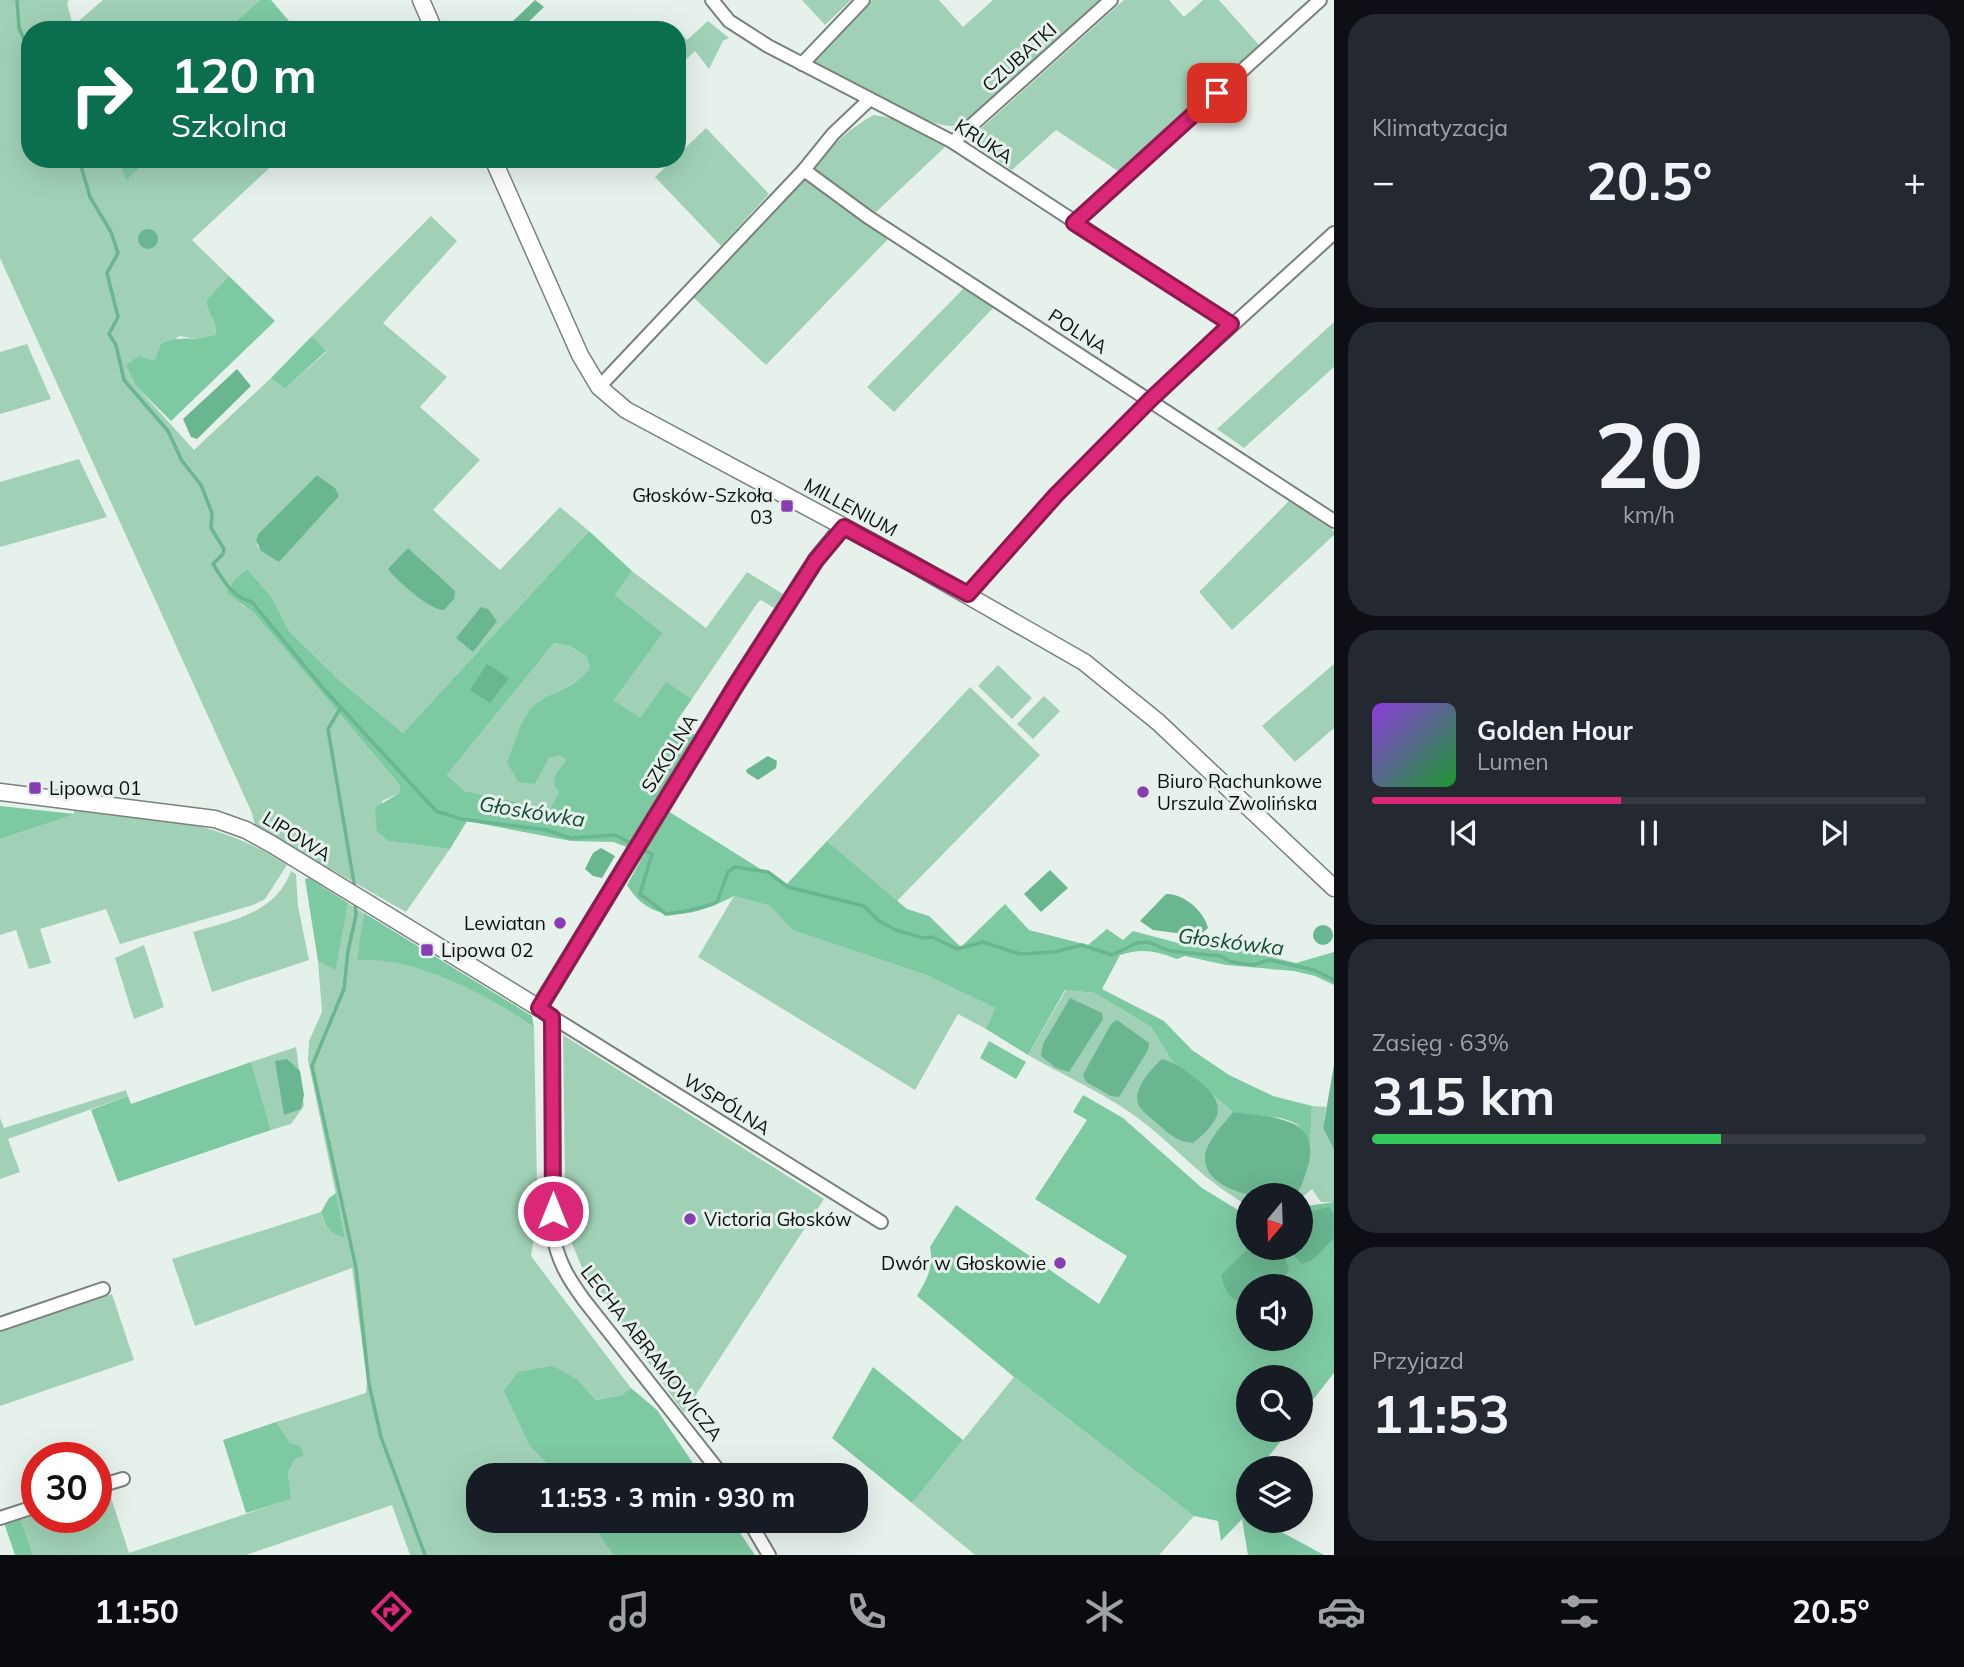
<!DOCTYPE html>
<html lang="pl">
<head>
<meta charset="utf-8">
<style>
  :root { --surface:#171b24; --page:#242831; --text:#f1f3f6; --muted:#9ea1a6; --line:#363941; --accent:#db2777 }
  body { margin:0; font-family:Mulish,sans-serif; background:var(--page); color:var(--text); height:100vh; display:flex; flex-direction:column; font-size:26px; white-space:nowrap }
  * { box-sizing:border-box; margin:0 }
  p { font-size:23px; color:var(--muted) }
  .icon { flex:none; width:38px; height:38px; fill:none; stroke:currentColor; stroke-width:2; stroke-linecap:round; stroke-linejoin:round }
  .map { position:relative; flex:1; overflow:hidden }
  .panel { display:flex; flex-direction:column; gap:14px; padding:14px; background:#0d0f14; width:630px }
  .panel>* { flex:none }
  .guide { position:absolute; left:21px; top:21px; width:665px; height:147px; border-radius:28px; box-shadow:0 7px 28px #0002; background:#0b6e4f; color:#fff; overflow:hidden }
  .needle { width:46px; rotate:199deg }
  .buttons { position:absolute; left:1236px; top:1183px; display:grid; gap:14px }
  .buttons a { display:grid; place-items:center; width:77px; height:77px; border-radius:50%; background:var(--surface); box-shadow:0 7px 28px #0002; font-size:35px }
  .speed { position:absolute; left:21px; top:1442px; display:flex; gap:14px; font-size:35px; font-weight:700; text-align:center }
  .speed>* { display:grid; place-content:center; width:91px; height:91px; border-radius:50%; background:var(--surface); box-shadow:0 7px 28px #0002; line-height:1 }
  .speed .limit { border:10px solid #d22; background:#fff; color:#111 }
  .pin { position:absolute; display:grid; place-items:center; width:60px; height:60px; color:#fff; margin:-30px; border-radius:14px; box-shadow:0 4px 10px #0006 }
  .me { position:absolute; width:77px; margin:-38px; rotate:0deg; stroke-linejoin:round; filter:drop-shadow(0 0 5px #0008) }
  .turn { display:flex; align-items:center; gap:24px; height:147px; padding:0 35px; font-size:32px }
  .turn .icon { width:91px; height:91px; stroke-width:2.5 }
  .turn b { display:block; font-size:49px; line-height:60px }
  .big { font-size:52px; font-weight:700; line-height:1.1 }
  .panel .tile { flex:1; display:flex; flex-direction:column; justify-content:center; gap:10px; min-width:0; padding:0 24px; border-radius:28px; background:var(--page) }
  .panel .dial { align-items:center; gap:0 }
  .dial b { font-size:91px; line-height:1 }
  .song { display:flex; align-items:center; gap:21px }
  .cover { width:84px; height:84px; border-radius:10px; background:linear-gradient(135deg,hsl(270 70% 55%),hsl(130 70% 35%)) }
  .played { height:7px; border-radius:4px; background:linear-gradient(90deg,var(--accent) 45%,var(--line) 45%) }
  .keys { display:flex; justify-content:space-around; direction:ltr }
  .heat { display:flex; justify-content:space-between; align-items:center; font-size:38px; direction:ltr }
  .charge { height:10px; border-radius:5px; background:linear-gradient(90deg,#34c759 63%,var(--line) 0) }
  .trip { position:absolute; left:466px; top:1463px; width:402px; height:70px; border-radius:28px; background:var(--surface); box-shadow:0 7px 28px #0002; font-weight:700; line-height:70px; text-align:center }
  .tabs { display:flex; height:112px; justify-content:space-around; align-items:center; background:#090b0e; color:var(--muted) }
  .tabs .icon { width:49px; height:49px }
  .tabs .active { color:var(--accent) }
  .tabs b { font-size:32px; color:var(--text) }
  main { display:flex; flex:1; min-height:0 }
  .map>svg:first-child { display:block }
  .green { fill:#a0d1b6; fill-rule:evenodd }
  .forest { fill:#7dc9a2; fill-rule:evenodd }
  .water { fill:#6ab690 }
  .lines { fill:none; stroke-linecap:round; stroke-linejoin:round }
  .stream { stroke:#6ab690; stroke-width:3.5 }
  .minor-casing { stroke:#79817c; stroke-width:16 }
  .tertiary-casing { stroke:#79817c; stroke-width:19 }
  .minor { stroke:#fff; stroke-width:12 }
  .tertiary { stroke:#fff; stroke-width:16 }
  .route-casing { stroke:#8e194d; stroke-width:18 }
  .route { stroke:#db2777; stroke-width:12 }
  .poi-dot { fill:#863eb0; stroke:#e7f1ec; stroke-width:2.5 }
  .labels { text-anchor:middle; stroke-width:6; stroke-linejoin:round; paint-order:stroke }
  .street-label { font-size:19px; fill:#0d100e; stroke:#e7f1ec }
  .poi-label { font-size:19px; fill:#0d100e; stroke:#e7f1ec; text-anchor:start }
  .water-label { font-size:21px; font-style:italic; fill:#114e34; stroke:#e7f1ec }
</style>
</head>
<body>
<main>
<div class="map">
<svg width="1334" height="1555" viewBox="0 0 1334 1555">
  <rect width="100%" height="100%" fill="#e7f1ec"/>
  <!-- green -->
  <g class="green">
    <path d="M 0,0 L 69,0 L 67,3 L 73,26 L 103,0 L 260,0 L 226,30 L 30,30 L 30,159 L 118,159 L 126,179 L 149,159 L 279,159 L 192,240 L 229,276 L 206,300 C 207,313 216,321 216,334 L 203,340 L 179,336 L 155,361 L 137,387 L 194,450 L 271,378 L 285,389 L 326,352 L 312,336 L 431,216 L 457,241 L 383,323 L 447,377 L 420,407 L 480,460 L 433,510 L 500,570 L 560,507 L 589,531 L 403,733 L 339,680 L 289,631 L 271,596 L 247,569 L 235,579 L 241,604 L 254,613 L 400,785 L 399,793 L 382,801 L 389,841 L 450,849 L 406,912 L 255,826 L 252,813 L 0,258 ZM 317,475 L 335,488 L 279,562 L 257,546 L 259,533 Z"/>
    <polygon points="802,0 851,0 825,25"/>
    <path d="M 872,0 L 939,0 L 963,27 L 993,0 L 1103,0 L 963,125 C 934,135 846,82 817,66 L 812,60 Z"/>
    <polygon points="1124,0 1169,0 1184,17 1203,0 1219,0 1259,45 1118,171 1056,130 1012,170 975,145 972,139 975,134"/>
    <polygon points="708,21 729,38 723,41 709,69 695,51 677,68 677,35 680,32 687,40"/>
    <path d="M 874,115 L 891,118 L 945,147 L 875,213 L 815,170 C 818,154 860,121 874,115 Z"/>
    <polygon points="706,128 769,194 721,246 655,177"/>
    <polygon points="804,179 890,237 766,365 693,297"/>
    <polygon points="966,286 996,305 894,412 867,387"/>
    <polygon points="1334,322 1334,367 1244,448 1217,429"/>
    <polygon points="27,344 51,399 0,414 0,352"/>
    <polygon points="79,459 107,517 0,547 0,482"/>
    <polygon points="1289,501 1334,531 1334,535 1232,630 1199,592"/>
    <polygon points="632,571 706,628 747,572 783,594 774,608 761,600 758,602 692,699 666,683 640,719 614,700 663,633 615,595"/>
    <polygon points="554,643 570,646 586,656 590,667 585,677 547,697 529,712 535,783 549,758 560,756 566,760 556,773 559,791 550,809 465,791 447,775"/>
    <polygon points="1334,664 1334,728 1295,762 1262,726"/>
    <polygon points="998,665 1032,698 1012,719 978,686"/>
    <polygon points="970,687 1040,755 897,901 827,841"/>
    <polygon points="1044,696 1060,711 1033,739 1017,724"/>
    <path d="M 74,808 C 156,819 215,818 287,865 L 265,899 L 253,905 L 120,944 L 106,909 L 40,929 L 51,963 L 29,969 L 16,930 L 0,935 L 0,839 L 74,814 Z"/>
    <path d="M 291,871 L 296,874 L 298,906 L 309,960 L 212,992 L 193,932 C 233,920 275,914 291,871 Z"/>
    <polygon points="734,896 770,906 792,930 926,975 995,1008 986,1029 958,1014 915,1090 698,957"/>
    <path d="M 348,903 L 364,913 L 358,961 C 410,952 493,996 534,1028 L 537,1185 L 534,1198 L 540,1203 L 531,1256 L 631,1388 L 622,1395 L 596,1400 L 578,1380 L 556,1472 L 559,1475 L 478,1475 L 478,1521 L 590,1521 L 613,1555 L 410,1555 L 392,1505 L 246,1555 L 33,1555 L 20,1518 L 37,1512 L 37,1517 L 96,1517 L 96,1492 L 108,1488 L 129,1553 L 290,1499 L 288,1473 L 295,1459 L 304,1456 L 286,1439 L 276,1422 L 366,1393 L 367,1380 L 352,1268 L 195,1326 L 172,1259 L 321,1212 C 325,1227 330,1234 345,1238 L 308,1060 L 309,1041 L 322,1012 L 318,961 L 336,969 Z"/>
    <polygon points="144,945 164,1007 134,1019 115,958"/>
    <path d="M 1066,990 L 1095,993 L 1151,1027 L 1172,1061 L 1233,1112 L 1298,1124 L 1310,1141 L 1312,1106 L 1326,1107 L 1323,1128 L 1334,1150 L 1334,1202 L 1321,1202 L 1312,1189 L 1300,1199 L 1300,1195 L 1248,1195 L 1248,1205 C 1207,1184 1179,1150 1143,1122 C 1109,1095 1066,1077 1028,1055 Z"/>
    <polygon points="563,1035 824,1199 684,1413 584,1272 570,1239 565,1176"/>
    <polygon points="296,1047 304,1106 291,1124 271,1130 251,1062"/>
    <polygon points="126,1090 128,1096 8,1139 20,1172 0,1179 0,1118 4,1128"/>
    <polygon points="112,1294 134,1360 0,1406 0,1332"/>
    <polygon points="1014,1377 1194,1516 1159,1555 975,1555 912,1503"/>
  </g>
  <!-- forest -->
  <g class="forest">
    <polygon points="260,0 271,0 295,28 226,30"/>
    <polygon points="118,159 149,159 126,180"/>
    <path d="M 229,276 L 275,321 L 171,421 L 137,387 L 126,365 L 139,356 L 155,361 L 161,344 C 186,333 194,344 216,334 C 216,320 207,313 206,300 Z"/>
    <polygon points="312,336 326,351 285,389 271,378"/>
    <path d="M 589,531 L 632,571 L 615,595 L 663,633 L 614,700 L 640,718 L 666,682 L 692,699 L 676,722 L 696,736 L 627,847 L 613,842 L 571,841 L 467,821 L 450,849 L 389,841 L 377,832 L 375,808 L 399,793 L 400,785 L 254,613 L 227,593 L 235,579 L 247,569 L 271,596 L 289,631 L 339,680 L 403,733 ZM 554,643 L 570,646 L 586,656 L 590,667 C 579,689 545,691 529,711 C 519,725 514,746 507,762 L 518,782 L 535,784 L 549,758 L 560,756 L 566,760 L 556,773 L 554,785 L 559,791 L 550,809 L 465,791 L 447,775 Z"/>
    <polygon points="0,806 75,814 0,839"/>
    <path d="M 668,811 L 786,885 L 827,841 L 907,909 L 929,916 L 961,947 L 1005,904 L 1029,930 L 1088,945 L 1107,929 L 1123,940 L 1133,931 L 1178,943 L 1207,942 L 1296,963 L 1334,952 L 1334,985 L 1315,976 L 1294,971 L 1226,965 L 1185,956 L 1177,959 C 1155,951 1142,948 1120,955 L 1102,989 L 1164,1021 L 1192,1050 L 1229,1075 L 1273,1096 L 1312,1106 L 1310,1143 L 1298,1124 L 1281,1118 L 1233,1112 L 1172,1061 L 1151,1027 L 1095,993 L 1065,990 L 1028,1055 L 986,1029 L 995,1008 L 926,975 L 792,930 L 770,906 L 734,896 C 696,916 653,928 627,885 Z"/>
    <polygon points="309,878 348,903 336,970 318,961 305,879"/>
    <path d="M 364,913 L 532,1016 L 534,1028 C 494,997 408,953 357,961 Z"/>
    <polygon points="989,1041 1026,1062 1016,1079 980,1058"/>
    <polygon points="251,1062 271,1130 118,1182 91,1110 128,1096 131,1104"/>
    <path d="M 1083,1095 L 1123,1118 L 1202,1188 L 1248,1216 L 1248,1248 L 1300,1248 L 1300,1207 L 1334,1202 L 1334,1373 L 1300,1416 L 1300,1377 L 1248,1377 L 1248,1430 L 1290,1430 L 1259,1468 L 1248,1468 L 1248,1483 L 1240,1492 L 1248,1521 L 1261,1521 L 1324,1555 L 1248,1555 L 1242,1519 L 1221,1541 L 1218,1521 L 1194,1516 L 1014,1377 L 917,1296 C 927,1279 934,1267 930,1247 L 956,1205 L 1099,1304 L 1127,1256 L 1035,1199 L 1087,1120 L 1073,1112 ZM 1248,1286 L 1300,1286 L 1300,1339 L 1248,1339 Z"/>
    <path d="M 336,1193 L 345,1238 C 330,1234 326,1228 321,1212 L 329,1198 Z"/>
    <polygon points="553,1366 578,1380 596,1400 622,1395 631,1388 657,1410 701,1475 559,1475 530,1446 504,1391 518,1372"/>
    <polygon points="873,1367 963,1440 912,1503 832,1438"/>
    <polygon points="276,1422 290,1443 300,1446 304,1456 295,1459 288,1473 291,1499 246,1513 223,1440"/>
    <polygon points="20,1518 33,1555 15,1555 4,1523"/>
    <polygon points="590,1521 732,1521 755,1555 613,1555"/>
  </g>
  <!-- water -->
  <g class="water">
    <polygon points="535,0 544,7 520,30 512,22"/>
    <circle cx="148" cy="239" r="10"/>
    <polygon points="237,369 251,386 197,439 191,437 183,419"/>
    <polygon points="317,475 335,488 339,496 279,562 261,551 256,540 259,533"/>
    <path d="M 408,548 L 455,591 L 454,599 L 444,610 C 431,611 397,581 388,569 Z"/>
    <polygon points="481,607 488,609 497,621 473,652 456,638"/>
    <polygon points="487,664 509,678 490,703 470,690"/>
    <polygon points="768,756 777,761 776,768 758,780 747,773 746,770"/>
    <polygon points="601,848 615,856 602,878 593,876 585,869 593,853"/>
    <polygon points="1050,870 1068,888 1041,912 1024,894"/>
    <path d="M 1166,894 C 1183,893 1204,911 1208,928 L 1199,936 L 1153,930 L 1140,921 Z"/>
    <circle cx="1323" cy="935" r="10"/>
    <polygon points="1070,998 1102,1013 1103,1019 1069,1072 1056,1068 1041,1056 1043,1044"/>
    <polygon points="1117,1020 1149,1043 1148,1050 1119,1097 1111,1096 1086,1082 1083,1075 1111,1024"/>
    <polygon points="287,1059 300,1071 304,1095 301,1109 284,1115 275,1061"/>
    <path d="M 1162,1059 C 1174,1062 1182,1068 1191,1075 C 1227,1101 1226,1117 1193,1143 C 1178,1142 1170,1135 1159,1125 C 1154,1120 1143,1113 1139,1106 C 1131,1090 1152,1068 1162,1059 Z"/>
    <polygon points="1334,1065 1334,1150 1323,1128"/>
    <path d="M 1233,1112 C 1272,1117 1326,1116 1306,1173 C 1303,1180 1301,1192 1293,1195 C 1269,1203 1203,1192 1205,1157 C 1206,1141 1224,1124 1233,1112 Z"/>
    <polygon points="1329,1207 1334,1215 1334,1238 1314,1259 1302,1264 1287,1248 1300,1248 1300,1214"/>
    <path d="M 1249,1248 L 1282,1248 L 1289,1270 C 1280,1288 1266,1286 1248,1286 L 1248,1299 L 1241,1303 C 1227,1297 1225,1289 1221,1275 Z"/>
  </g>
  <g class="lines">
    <!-- stream -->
    <g class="stream">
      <polyline points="17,0 19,28 30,52"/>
      <path d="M 79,159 L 90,197 L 111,232 L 118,253 L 107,273 L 118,317 L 109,334 L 116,345 L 124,380 L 168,431 L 182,461 L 201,485 L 212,513 L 211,528 L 224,549 L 223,554 L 213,564 C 223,580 232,597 252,602 L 322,687 L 436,811 L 461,819 L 547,830 L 571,838 L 616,835 L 632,844"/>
      <polyline points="341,707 328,729 355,889"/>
      <path d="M 642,849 L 652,854 L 640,894 L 666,914 C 677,913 707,907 717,902 L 728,872 L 735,867 L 768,872 L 788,887 L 864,906 L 879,921 L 896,930 L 923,938 L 932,937 L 957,949 L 983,942 L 1020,954 L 1054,952 L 1082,945 L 1112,955 L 1137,943 L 1148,942 L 1170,951 L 1220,956 L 1232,962 L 1253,965 L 1269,960 L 1314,970 L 1334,980"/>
      <polyline points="355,901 356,915 348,951 344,989 312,1066 356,1268 369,1384 381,1437 425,1555"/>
    </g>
    <!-- minor casing -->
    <g class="minor-casing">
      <g id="minor">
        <polyline points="712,0 729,21 768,46 953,142 1231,324"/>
        <polyline points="802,64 863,0"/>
        <polyline points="953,142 1111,0"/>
        <polyline points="804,170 868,217 1334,521"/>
        <polyline points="1074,223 1320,0"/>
        <polyline points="599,387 804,170 833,134 870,99"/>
        <polyline points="968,594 1056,495 1150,400 1334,233"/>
        <polyline points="549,1015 881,1222"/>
        <path d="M 552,1017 L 553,1233 C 557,1260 568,1278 584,1300 L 722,1475"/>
        <polyline points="0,1324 103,1289"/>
        <polyline points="96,1487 123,1479"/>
        <polyline points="0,1518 37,1506"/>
        <polyline points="749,1521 769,1555"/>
      </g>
    </g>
    <!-- tertiary casing -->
    <g class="tertiary-casing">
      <g id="tertiary">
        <polyline points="421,0 434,30"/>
        <polyline points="493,159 580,355 599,387 626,410 904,559 1084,662 1158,722 1334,888"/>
        <polyline points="0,792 215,819 246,830 273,845 539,1008 736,685 816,560 843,527"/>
      </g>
    </g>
    <!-- minor -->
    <use href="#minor" class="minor"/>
    <!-- tertiary -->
    <use href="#tertiary" class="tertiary"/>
  </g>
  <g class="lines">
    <!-- route casing -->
    <g class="route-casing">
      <polyline id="route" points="553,1211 552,1017 539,1008 736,685 816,560 844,527 968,594 1056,495 1150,400 1231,324 1074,223 1217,93"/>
    </g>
    <!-- route -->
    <use href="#route" class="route"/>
  </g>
  <!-- markers -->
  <g class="poi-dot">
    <rect x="780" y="499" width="14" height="14" rx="3.5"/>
    <rect x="28" y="781" width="14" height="14" rx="3.5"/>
    <circle cx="1143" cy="792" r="7"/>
    <circle cx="560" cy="923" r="7"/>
    <rect x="420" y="943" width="14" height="14" rx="3.5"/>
    <circle cx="690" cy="1219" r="7"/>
    <circle cx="1060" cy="1263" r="7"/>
  </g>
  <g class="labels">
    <!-- street labels -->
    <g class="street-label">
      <text transform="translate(1019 57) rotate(-42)" y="7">CZUBATKI</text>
      <text transform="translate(984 141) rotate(33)" y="7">KRUKA</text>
      <text transform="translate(1078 331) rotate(33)" y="7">POLNA</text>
      <text transform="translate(851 507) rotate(28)" y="7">MILLENIUM</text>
      <text transform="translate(669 753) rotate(-58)" y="7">SZKOLNA</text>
      <text transform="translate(297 836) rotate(32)" y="7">LIPOWA</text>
      <text transform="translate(727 1104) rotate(32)" y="7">WSPÓLNA</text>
      <text transform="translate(652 1353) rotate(52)" y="7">LECHA ABRAMOWICZA</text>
    </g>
    <!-- poi labels -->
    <g class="poi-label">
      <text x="773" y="502" text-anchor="end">Głosków-Szkoła<tspan x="773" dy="22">03</tspan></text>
      <text x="1157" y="788">Biuro Rachunkowe<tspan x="1157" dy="22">Urszula Zwolińska</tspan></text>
      <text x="49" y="795">Lipowa 01</text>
      <text x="546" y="930" text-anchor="end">Lewiatan</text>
      <text x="441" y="957">Lipowa 02</text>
      <text x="704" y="1226">Victoria Głosków</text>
      <text x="1046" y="1270" text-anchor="end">Dwór w Głoskowie</text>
    </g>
    <!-- water labels -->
    <g class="water-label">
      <text transform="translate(532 812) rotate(9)" y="7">Głoskówka</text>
      <text transform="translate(1231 942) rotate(7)" y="7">Głoskówka</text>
    </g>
  </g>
</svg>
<div class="buttons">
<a><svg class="needle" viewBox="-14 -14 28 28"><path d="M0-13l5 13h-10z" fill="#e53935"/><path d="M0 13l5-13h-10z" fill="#9ea1a6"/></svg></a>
<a><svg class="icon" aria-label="sound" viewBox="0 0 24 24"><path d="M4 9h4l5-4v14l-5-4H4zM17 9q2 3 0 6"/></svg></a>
<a><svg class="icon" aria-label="search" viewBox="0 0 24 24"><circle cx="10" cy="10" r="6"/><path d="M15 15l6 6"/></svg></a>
<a><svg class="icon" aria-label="layers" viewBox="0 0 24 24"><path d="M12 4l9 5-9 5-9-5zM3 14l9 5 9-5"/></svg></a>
</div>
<div class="speed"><div class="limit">30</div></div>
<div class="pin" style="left:1217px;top:93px;background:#d93025"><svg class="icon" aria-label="arrive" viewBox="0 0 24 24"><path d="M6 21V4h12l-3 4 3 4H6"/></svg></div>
<svg class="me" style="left:553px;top:1211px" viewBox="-20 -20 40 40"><circle r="17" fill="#db2777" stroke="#fff" stroke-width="3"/><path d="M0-11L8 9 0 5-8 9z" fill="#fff"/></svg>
<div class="trip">11:53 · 3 min · 930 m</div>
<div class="guide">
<div class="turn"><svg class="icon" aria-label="right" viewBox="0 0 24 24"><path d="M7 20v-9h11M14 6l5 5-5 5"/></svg><div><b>120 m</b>Szkolna</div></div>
</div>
</div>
<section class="panel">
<div class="tile"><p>Klimatyzacja</p>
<div class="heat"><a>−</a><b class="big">20.5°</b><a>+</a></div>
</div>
<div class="tile dial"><b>20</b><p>km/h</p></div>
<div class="tile">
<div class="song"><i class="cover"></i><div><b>Golden Hour</b><p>Lumen</p></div></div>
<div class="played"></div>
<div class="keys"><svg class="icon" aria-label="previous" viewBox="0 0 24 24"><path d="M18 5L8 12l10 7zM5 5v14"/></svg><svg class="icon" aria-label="pause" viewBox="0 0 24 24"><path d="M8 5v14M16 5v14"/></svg><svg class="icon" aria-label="next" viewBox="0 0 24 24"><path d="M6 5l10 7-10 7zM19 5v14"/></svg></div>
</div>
<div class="tile"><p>Zasięg · 63%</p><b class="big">315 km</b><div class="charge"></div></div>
<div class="tile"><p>Przyjazd</p><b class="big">11:53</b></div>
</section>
</main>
<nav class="tabs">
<b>11:50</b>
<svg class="icon active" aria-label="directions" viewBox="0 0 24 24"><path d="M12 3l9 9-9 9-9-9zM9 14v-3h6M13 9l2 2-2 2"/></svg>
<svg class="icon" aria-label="music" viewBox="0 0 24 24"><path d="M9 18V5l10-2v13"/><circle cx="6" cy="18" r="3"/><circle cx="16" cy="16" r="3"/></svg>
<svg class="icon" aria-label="phone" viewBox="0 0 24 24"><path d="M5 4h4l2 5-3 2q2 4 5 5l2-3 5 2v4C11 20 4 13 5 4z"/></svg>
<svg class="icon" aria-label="climate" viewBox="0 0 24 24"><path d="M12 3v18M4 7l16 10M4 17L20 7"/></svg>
<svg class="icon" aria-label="car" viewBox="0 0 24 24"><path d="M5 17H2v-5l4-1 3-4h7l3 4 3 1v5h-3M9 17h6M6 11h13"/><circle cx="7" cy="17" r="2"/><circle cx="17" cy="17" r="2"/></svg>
<svg class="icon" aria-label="filters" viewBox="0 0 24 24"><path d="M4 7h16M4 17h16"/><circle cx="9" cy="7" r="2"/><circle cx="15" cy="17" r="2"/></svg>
<b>20.5°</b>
</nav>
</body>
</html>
